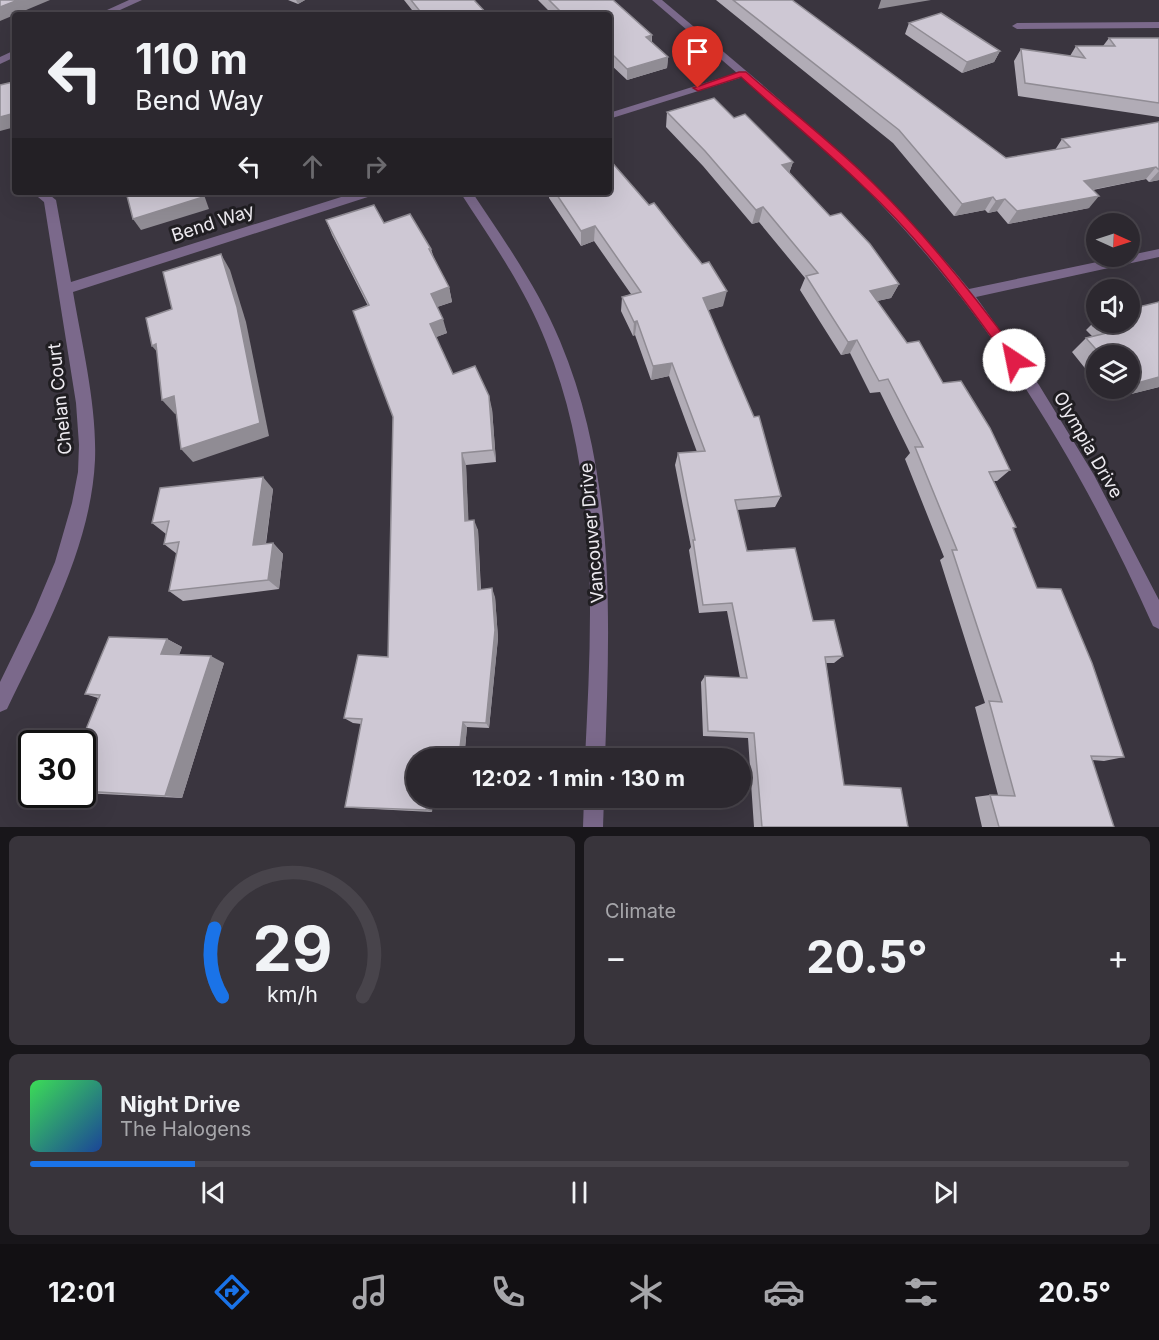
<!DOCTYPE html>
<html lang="en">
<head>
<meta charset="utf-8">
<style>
  :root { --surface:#2c282f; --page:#38343b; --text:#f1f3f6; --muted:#a6a6aa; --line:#48444b; --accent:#1a73e8 }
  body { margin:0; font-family:Inter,sans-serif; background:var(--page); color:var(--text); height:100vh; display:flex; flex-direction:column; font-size:22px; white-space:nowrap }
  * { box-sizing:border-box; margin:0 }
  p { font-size:20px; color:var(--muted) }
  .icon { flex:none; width:33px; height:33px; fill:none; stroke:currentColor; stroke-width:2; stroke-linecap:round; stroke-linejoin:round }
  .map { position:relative; height:827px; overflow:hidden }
  .panel { display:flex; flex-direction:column; gap:9px; padding:9px; background:#18161a; flex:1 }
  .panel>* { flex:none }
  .top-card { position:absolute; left:12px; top:12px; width:600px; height:183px; border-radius:6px; box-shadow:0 6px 24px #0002,0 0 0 2px var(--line); background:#2c282f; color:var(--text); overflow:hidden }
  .needle { width:39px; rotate:93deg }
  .tools { position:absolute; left:1086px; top:213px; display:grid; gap:12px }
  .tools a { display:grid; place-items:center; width:54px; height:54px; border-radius:50%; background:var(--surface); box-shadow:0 6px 24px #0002,0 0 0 2px var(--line); font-size:30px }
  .speed { position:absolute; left:18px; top:730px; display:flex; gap:12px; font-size:30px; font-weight:700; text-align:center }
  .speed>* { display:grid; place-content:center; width:78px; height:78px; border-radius:50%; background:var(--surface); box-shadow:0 6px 24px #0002,0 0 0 2px var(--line); line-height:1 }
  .speed .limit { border:3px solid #111; border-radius:9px; background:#fff; color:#111 }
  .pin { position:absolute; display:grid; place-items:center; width:51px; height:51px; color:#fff; margin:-62px -26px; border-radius:50% 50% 50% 0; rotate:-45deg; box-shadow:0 0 6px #0007 }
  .pin .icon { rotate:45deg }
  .me { position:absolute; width:66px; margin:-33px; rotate:326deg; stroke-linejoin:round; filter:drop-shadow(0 0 4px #0008) }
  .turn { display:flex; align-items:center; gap:21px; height:126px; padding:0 24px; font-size:27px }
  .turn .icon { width:78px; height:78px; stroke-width:2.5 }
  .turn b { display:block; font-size:42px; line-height:51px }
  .lanes { display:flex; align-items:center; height:57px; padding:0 24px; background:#0003; justify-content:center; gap:30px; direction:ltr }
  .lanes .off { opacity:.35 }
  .big { font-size:45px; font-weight:700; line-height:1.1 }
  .panel .tile { flex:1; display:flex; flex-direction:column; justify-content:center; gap:9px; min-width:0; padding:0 21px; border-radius:9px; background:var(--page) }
  .panel .dial { align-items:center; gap:0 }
  .dial svg { height:156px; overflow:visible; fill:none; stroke:var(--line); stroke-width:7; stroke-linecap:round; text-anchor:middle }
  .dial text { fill:var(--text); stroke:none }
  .song { display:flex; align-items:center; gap:18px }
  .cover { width:72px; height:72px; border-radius:9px; background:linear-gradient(135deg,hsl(130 70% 55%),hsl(220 70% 35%)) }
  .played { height:6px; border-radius:3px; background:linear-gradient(90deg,var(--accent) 15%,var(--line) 15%) }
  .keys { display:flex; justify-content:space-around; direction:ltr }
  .heat { display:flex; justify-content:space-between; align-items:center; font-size:33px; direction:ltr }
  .panel .tiles { flex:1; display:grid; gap:9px; grid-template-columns:1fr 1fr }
  .tile:last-child { grid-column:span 2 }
  .trip { position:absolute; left:406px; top:748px; width:345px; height:60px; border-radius:30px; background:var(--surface); box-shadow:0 6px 24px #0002,0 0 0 2px var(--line); font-weight:700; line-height:60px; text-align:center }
  .tabs { display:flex; height:96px; justify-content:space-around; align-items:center; background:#121013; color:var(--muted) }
  .tabs .icon { width:42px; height:42px }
  .tabs .on { color:var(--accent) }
  .tabs b { font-size:27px; color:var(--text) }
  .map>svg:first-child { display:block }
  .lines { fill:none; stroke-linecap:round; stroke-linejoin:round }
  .minor { fill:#7b698b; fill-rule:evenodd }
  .wall { fill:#b1acb6 }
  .shaded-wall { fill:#908c94 }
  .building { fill:#cec8d4; stroke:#908c94; stroke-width:1.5 }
  .route { fill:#e11d48; stroke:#92132f; stroke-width:1.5 }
  .labels { text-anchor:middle; stroke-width:6; stroke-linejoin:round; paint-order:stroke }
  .street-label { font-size:18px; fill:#eeebf1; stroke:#201e22 }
</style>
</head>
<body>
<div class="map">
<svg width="1159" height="827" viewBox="0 0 1159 827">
  <rect width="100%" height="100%" fill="#3a353f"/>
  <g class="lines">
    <!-- minor -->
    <g class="minor">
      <polygon points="129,0 142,0 109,15 96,15"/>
      <path d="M 652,0 L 662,0 C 770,91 879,179 969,289 L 1159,249 L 1159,257 L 976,297 L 1039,385 L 1094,475 L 1159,600 L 1159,629 L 1153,626 C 1089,482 1008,344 902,227 C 853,173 798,124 743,77 L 609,119 L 609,113 L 737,73 Z"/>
      <polygon points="1159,22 1159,28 1017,29 1012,26 1017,23"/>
      <polygon points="15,50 15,57 0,64 0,57"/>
      <path d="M 32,192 L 46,192 L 56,200 L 71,282 L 357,192 L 376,192 L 374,195 L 73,292 C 82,345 97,406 95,460 C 91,547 44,632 7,709 L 0,712 L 0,682 L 34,612 L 55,562 L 72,503 L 78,472 L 79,445 L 76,403 L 44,202 Z"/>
      <path d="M 460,192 L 472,192 C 504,240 538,288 560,341 C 616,475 610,617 605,759 L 585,759 C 592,618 600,476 546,342 C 525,288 491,240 460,192 Z"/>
      <polygon points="584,798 604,798 603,827 583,827"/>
    </g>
  </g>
  <!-- wall -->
  <g class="wall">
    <polygon points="288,0 305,0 298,4"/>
    <polygon points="404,0 474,0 488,15 416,15"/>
    <polygon points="538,0 613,0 652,35 652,42 668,57 667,68 627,80 609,63 609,15 553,15"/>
    <polygon points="716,0 792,0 1006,158 1055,150 1062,139 1159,122 1159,180 1149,182 1146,179 1093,190 1089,208 1008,224 997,211 988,213 985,210 954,216 893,143"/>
    <polygon points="909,23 1000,51 994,62 962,73 905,34"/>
    <polygon points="1109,38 1159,38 1159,117 1018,96 1014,61 1021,49 1070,56 1076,46 1103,46"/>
    <polygon points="667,112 734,118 793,162 789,173 830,216 899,284 891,298 877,301 907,343 943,383 1010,470 997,481 994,481 1016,527 1013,529 1037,588 1124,757 1104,761 1092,760 1114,827 982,827 975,797 990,795 998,795 975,707 985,703 940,560 944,557 905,459 910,453 880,392 870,393 850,353 841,355 800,290 805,278 759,222 752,224 703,166 666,127"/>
    <polygon points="549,192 609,192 723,306 708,310 781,496 775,507 737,510 747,551 843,656 834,663 826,663 844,785 908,827 754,827 748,738 703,736 701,682 705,676 740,678 727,611 699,613 689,550 691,547 675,465 678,453 697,452 669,376 651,380 635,335 633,336 621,311 622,297 631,294 594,241 581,246 549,198"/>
    <polygon points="326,220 384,223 431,249 434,258 449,287 452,302 437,307 447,333 436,337 453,374 492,409 496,462 466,465 468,520 478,530 481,590 495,597 498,638 489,728 467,727 464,759 417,759 432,812 354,808 345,807 361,724 353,723 344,718 388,657 393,417 368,306 332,235"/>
    <polygon points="1096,320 1096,322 1130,322 1159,387 1111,399 1102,388 1130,388 1130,356 1096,356 1096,382 1072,352 1086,338 1092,336 1086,330"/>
    <polygon points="273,489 266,544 273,543 283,554 279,589 183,601 169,591 177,554 164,544 166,534 152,523"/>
    <polygon points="167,639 182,647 179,654 224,663 182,798 82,793 82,744 98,698 85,694"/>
  </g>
  <!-- shaded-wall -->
  <g class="shaded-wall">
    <polygon points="18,0 50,0 0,21 0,7"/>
    <polygon points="296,0 305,0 298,4"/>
    <polygon points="881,0 931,0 878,9"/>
    <polygon points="652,35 651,46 646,37"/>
    <polygon points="1000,51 994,62 962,73 967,62"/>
    <polygon points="668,57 667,68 627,80 627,69"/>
    <polygon points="15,113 15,127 0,131 0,117"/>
    <polygon points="793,162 788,176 782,165"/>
    <polygon points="1156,167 1146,179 1075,193 1084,181"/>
    <polygon points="1159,171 1159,180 1149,182"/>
    <polygon points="201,192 203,192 209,209 141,230 133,219"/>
    <polygon points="1099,196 1089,208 1008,224 1017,211"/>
    <polygon points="993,197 985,210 954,216 962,204"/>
    <polygon points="1005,199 997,211 988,213 996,201"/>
    <polygon points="763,207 759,222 752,224 756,210"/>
    <polygon points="595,226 594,241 581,246 581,231"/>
    <polygon points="221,254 230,270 246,322 269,436 193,462 181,449"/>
    <polygon points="899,284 891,298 863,304 870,291"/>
    <polygon points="449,287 452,302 434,308 431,294"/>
    <polygon points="727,291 723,306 699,312 703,298"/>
    <polygon points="443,319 447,333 434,338 430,324"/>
    <polygon points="637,321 635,335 633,336 634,322"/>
    <polygon points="857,340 850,353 841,355 848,342"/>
    <polygon points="156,344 164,360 152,346"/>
    <polygon points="672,363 669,376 651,380 653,366"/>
    <polygon points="1159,377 1159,387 1111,399 1123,388 1130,388 1130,385"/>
    <polygon points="174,396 186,410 175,414 162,400"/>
    <polygon points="489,396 492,409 496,462 493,450"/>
    <polygon points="462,453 466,465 469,531 465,521"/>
    <polygon points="263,477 273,489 264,556 253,545"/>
    <polygon points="474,520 478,530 481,599 478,590"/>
    <polygon points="273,543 283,554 279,589 268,580"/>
    <polygon points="492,588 495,597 498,638 489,728 486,723"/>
    <polygon points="167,639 182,647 177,661 161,654"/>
    <polygon points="211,656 224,663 182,798 165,796"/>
    <polygon points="463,722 467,727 464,759 459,756"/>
    <polygon points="428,798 434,798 432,812 426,810"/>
  </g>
  <!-- building -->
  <g class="building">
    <polygon points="0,0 18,0 0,7"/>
    <polygon points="411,0 474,0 488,15 423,15"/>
    <polygon points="549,0 613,0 652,35 646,37 668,57 627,69 609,51 609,15 564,15"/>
    <polygon points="733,0 792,0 1006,158 1070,147 1062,139 1159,122 1159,170 1156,167 1084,181 1099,196 1017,211 1005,199 996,201 993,197 962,204 899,130"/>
    <polygon points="941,13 1000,51 967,62 909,23"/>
    <polygon points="1109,38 1159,38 1159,103 1025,83 1021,49 1085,58 1076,46 1115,46"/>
    <polygon points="13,82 15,113 0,117 0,85"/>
    <polygon points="714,98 734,118 745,114 793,162 782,165 830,216 841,213 870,244 899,284 870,291 907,343 919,341 943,383 961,381 990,428 1010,470 989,472 1016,527 1013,528 1037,588 1061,589 1092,663 1124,757 1091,756 1114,827 999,827 990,795 1015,796 989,701 1002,702 952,550 957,550 915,447 923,447 888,379 879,381 857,340 848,342 806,276 818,273 763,207 756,210 705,151 667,112"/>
    <polygon points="609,159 649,205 654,203 702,264 709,262 727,291 703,298 754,417 759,416 781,496 735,500 747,551 795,548 813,621 834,620 843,656 825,657 844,785 901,788 908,827 762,827 754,733 708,731 705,676 747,678 732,603 703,605 693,540 695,540 678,453 705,451 672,363 653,366 637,321 634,322 622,297 641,292 595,226 581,231 555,192 609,192"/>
    <polygon points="126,192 201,192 203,197 133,219"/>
    <polygon points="374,205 384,223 410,214 431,249 429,249 449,287 431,294 443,319 430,324 453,374 475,366 489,396 493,450 462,453 465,521 474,520 478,590 492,588 495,630 486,723 463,722 459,756 434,756 433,759 417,759 417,798 428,798 426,810 345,807 362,719 344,718 358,655 388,657 393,417 353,311 369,305 326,220"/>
    <polygon points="221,254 237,307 260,423 181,449 174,396 162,400 156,344 152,346 146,318 172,309 163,272"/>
    <polygon points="1159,302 1159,377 1130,385 1130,356 1102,356 1086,338 1115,331 1107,322 1130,322 1130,309"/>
    <polygon points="263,477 253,545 273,543 268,580 169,591 179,542 164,544 169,521 152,523 160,488"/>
    <polygon points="109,637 167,639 161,654 211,656 165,796 82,791 82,744 80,744 100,695 85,694"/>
  </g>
  <!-- route -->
  <path class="route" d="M 739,72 L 746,72 C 788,109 834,144 874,184 C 928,237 974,295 1019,356 L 1021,360 L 1019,363 L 1010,363 C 966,301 920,239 864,187 C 825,149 782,114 741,77 L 698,91 L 693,88 Z"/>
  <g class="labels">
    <!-- street labels -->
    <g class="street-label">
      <text transform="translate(213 223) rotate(-18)" y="6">Bend Way</text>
      <text transform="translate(60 399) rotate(-96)" y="6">Chelan Court</text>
      <text transform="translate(1088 445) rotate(60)" y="6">Olympia Drive</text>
      <text transform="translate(592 533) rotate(-95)" y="6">Vancouver Drive</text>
    </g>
  </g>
</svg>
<div class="tools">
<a><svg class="needle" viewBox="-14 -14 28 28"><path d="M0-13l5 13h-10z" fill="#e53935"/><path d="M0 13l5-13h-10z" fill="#a6a6aa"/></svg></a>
<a><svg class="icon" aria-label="sound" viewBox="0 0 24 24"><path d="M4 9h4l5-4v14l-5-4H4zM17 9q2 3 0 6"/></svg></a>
<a><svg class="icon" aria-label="layers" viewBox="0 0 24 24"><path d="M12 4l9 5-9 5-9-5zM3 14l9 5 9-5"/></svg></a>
</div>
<div class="speed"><div class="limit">30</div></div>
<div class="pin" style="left:698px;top:88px;background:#d93025"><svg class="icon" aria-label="arrive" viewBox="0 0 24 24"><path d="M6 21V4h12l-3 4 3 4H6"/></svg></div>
<svg class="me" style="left:1014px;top:360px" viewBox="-20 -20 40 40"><circle r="19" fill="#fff"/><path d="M0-13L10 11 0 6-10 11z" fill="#e11d48"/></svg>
<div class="trip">12:02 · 1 min · 130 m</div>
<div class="top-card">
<div class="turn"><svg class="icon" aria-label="left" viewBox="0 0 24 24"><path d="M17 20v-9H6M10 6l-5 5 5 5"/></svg><div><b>110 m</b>Bend Way</div></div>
<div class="lanes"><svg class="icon" aria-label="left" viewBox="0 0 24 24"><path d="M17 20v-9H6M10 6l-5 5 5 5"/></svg><svg class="icon off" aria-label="ahead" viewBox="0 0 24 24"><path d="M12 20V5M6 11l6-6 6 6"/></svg><svg class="icon off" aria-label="right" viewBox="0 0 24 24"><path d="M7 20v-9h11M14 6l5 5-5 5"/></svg></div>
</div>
</div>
<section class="panel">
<div class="tiles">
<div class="tile dial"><svg viewBox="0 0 100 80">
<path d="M14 69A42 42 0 1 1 86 69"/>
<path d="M14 69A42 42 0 0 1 10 34" stroke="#1a73e8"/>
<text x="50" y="56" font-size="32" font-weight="700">29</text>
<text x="50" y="72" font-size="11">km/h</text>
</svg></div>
<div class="tile"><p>Climate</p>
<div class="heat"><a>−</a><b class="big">20.5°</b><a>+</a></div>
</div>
<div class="tile">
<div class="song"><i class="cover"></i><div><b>Night Drive</b><p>The Halogens</p></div></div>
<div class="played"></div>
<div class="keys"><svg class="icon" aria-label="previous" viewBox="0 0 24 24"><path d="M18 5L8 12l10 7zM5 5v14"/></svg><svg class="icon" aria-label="pause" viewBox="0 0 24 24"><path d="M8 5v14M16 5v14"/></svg><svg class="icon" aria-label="next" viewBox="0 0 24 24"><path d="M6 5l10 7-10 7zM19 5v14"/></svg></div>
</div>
</div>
</section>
<nav class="tabs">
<b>12:01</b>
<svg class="icon on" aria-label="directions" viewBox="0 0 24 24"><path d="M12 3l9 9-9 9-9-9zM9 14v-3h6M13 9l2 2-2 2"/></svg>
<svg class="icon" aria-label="music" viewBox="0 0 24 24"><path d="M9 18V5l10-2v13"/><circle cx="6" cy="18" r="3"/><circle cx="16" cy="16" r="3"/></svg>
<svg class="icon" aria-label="phone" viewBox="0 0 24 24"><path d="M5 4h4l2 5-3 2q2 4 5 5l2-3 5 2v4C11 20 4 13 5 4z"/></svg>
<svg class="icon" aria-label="climate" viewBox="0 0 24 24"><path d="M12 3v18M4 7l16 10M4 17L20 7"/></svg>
<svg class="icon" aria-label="car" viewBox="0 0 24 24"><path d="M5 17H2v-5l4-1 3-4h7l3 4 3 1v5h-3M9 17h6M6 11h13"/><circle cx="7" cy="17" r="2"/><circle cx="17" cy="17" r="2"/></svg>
<svg class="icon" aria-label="filters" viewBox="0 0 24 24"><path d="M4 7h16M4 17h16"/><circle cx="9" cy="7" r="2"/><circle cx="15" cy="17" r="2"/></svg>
<b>20.5°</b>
</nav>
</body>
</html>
